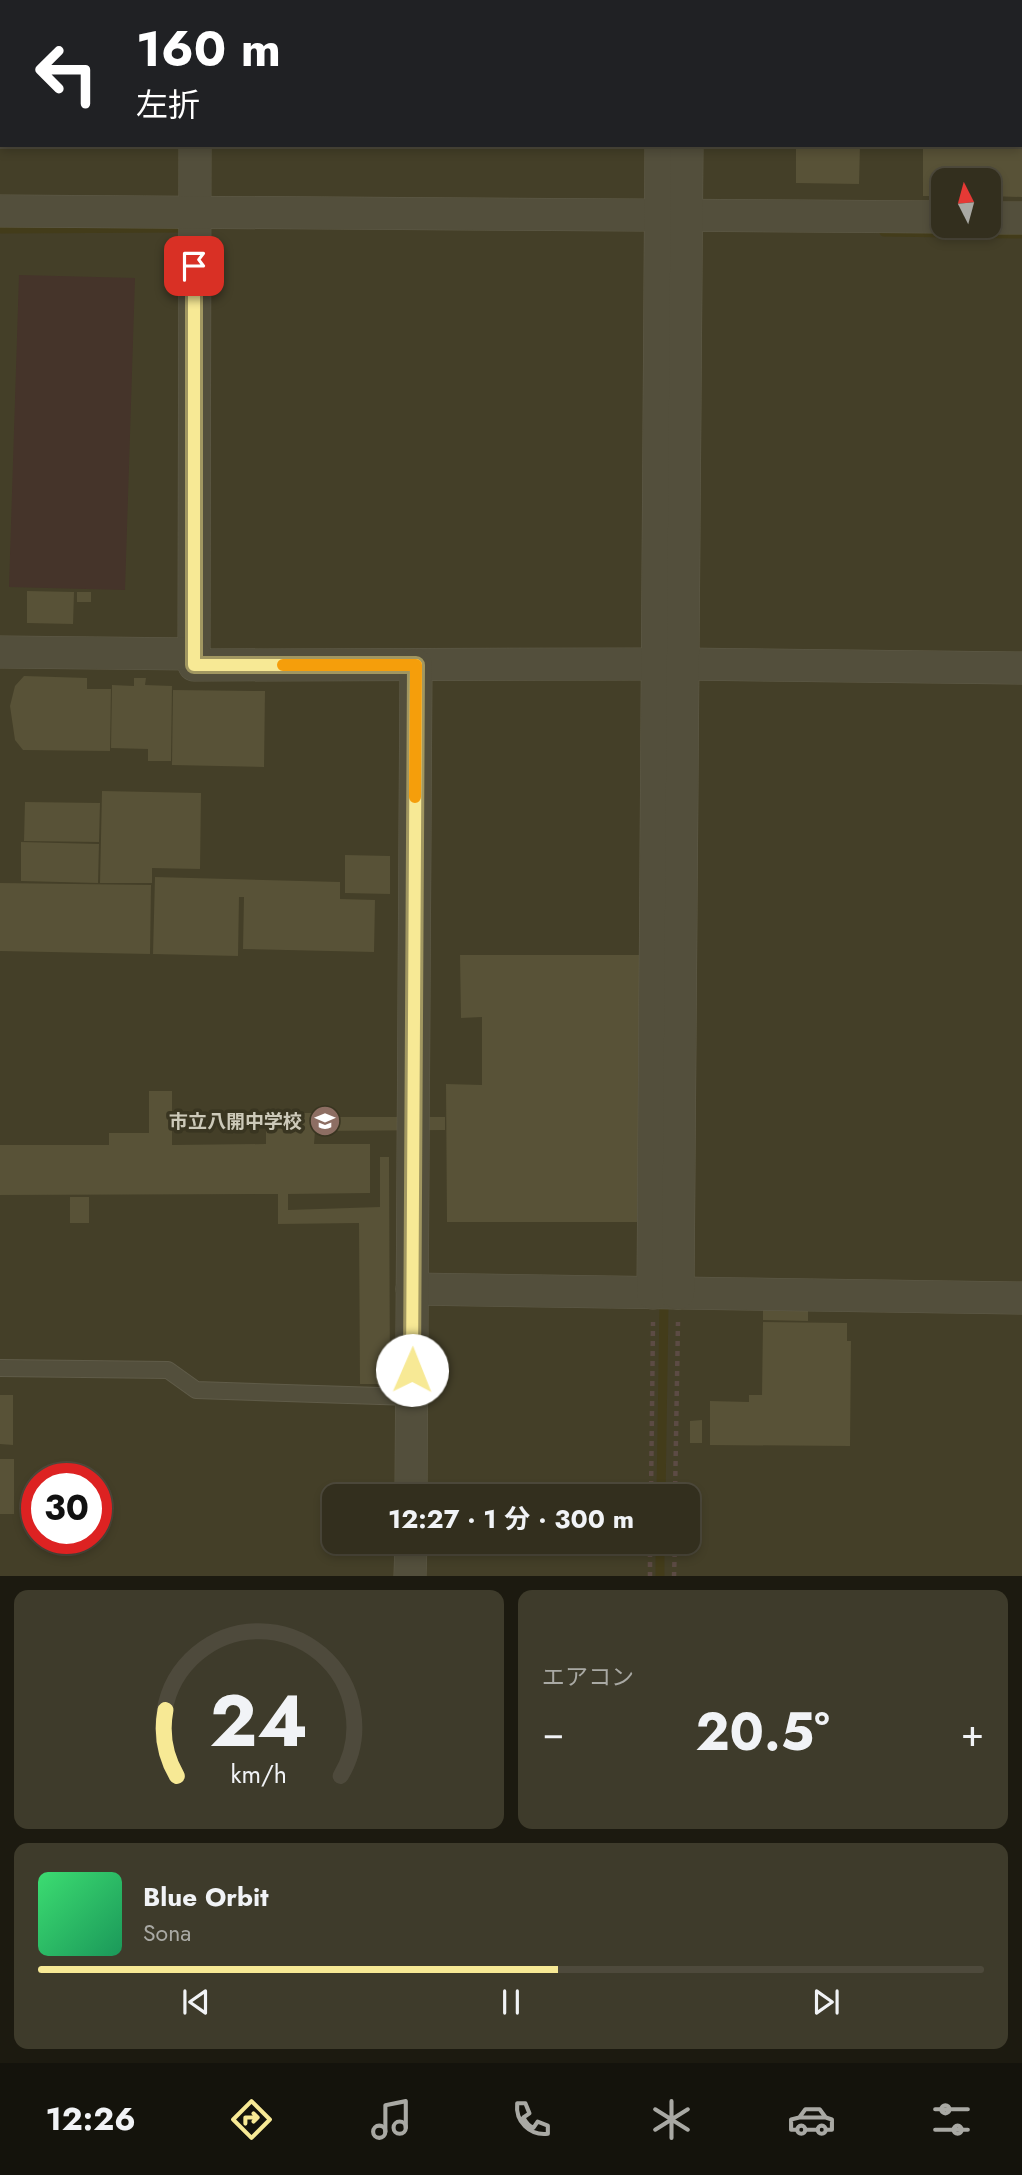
<!DOCTYPE html>
<html lang="ja">
<head>
<meta charset="utf-8">
<style>
  :root { --surface:#332f1e; --page:#3e3b2b; --text:#f1f3f6; --muted:#a9a9a4; --line:#4e4a3c; --accent:#f7e995 }
  body { margin:0; font-family:Jost,"Noto Sans JP",sans-serif; background:var(--page); color:var(--text); height:100vh; display:flex; flex-direction:column; font-size:26px; white-space:nowrap }
  * { box-sizing:border-box; margin:0 }
  p { font-size:23px; color:var(--muted) }
  .icon { flex:none; width:38px; height:38px; fill:none; stroke:currentColor; stroke-width:2; stroke-linecap:round; stroke-linejoin:round }
  .map { position:relative; height:1576px; overflow:hidden }
  .panel { display:flex; flex-direction:column; gap:14px; padding:14px; background:#1c1a10; flex:1 }
  .panel>* { flex:none }
  .guide { position:absolute; left:0px; top:0px; width:1022px; height:147px; box-shadow:0 4px 10px #0003,0 0 0 2px var(--line); background:#202124; color:#fff; overflow:hidden }
  .needle { width:46px; rotate:354deg }
  .controls { position:absolute; left:931px; top:168px; display:grid; gap:14px }
  .controls a { display:grid; place-items:center; width:70px; height:70px; border-radius:14px; background:var(--surface); box-shadow:0 4px 10px #0003,0 0 0 2px var(--line); font-size:35px }
  .speed { position:absolute; left:21px; top:1463px; display:flex; gap:14px; font-size:35px; font-weight:700; text-align:center }
  .speed>* { display:grid; place-content:center; width:91px; height:91px; border-radius:50%; background:var(--surface); box-shadow:0 4px 10px #0003,0 0 0 2px var(--line); line-height:1 }
  .speed .limit { border:10px solid #d22; background:#fff; color:#111 }
  .pin { position:absolute; display:grid; place-items:center; width:60px; height:60px; color:#fff; margin:-30px; border-radius:14px; box-shadow:0 4px 10px #0006 }
  .me { position:absolute; width:77px; margin:-38px; rotate:1deg; stroke-linejoin:round; filter:drop-shadow(0 0 5px #0008) }
  .turn { display:flex; align-items:center; gap:24px; height:147px; padding:0 21px; font-size:32px }
  .turn .icon { width:91px; height:91px; stroke-width:2.5 }
  .turn b { display:block; font-size:49px; line-height:60px }
  .big { font-size:52px; font-weight:700; line-height:1.1 }
  .panel .tile { flex:1; display:flex; flex-direction:column; justify-content:center; gap:10px; min-width:0; padding:0 24px; border-radius:14px; background:var(--page) }
  .panel .dial { align-items:center; gap:0 }
  .dial svg { height:182px; overflow:visible; fill:none; stroke:var(--line); stroke-width:7; stroke-linecap:round; text-anchor:middle }
  .dial text { fill:var(--text); stroke:none }
  .song { display:flex; align-items:center; gap:21px }
  .cover { width:84px; height:84px; border-radius:10px; background:linear-gradient(135deg,hsl(140 70% 55%),hsl(150 70% 35%)) }
  .played { height:7px; border-radius:4px; background:linear-gradient(90deg,var(--accent) 55%,var(--line) 55%) }
  .keys { display:flex; justify-content:space-around; direction:ltr }
  .heat { display:flex; justify-content:space-between; align-items:center; font-size:38px; direction:ltr }
  .panel .tiles { flex:1; display:grid; gap:14px; grid-template-columns:1fr 1fr }
  .tile:last-child { grid-column:span 2 }
  .trip { position:absolute; left:322px; top:1484px; width:378px; height:70px; border-radius:14px; background:var(--surface); box-shadow:0 4px 10px #0003,0 0 0 2px var(--line); font-weight:700; line-height:70px; text-align:center }
  .dock { display:flex; height:112px; justify-content:space-around; align-items:center; background:#14130c; color:var(--muted) }
  .dock .icon { width:49px; height:49px }
  .dock .current { color:var(--accent) }
  .dock b { font-size:32px; color:var(--text) }
  .map>svg:first-child { display:block }
  .green { fill:#45342a }
  .lines { fill:none; stroke-linecap:round; stroke-linejoin:round }
  .stream { stroke:#433c1a; stroke-width:9 }
  .building { fill:#585237 }
  .lane-casing { stroke:#605c49; stroke-width:18 }
  .street-casing { stroke:#605c49; stroke-width:33 }
  .path { stroke:#5c4b44; stroke-width:4.5; stroke-dasharray:5 5; stroke-linecap:butt }
  .lane { stroke:#534f3c; stroke-width:16 }
  .street { stroke:#534f3c; stroke-width:32 }
  .route-casing { stroke:#a19761; stroke-width:18 }
  .route { stroke:#f7e995; stroke-width:12 }
  .slow { stroke:#f59e0b; stroke-width:12 }
  .labels { text-anchor:middle; stroke-width:7; stroke-linejoin:round; paint-order:stroke }
  .poi-label { font-size:19px; font-weight:bold; fill:#cdcaba; stroke:#393521; text-anchor:end }
</style>
</head>
<body>
<div class="map">
<svg width="1022" height="1577" viewBox="0 0 1022 1577">
  <rect width="100%" height="100%" fill="#443f28"/>
  <!-- green -->
  <polygon class="green" points="19,275 135,278 125,590 9,587"/>
  <g class="lines">
    <!-- stream -->
    <g class="stream">
      <polyline points="0,229 179,228"/>
      <polyline points="884,232 1022,234"/>
      <polyline points="661,1496 664,1304"/>
      <polyline points="660,1577 660,1542"/>
    </g>
  </g>
  <!-- building -->
  <g class="building">
    <polygon points="796,145 860,145 859,184 796,183"/>
    <polygon points="923,145 1022,145 1022,197 989,196 989,180 943,180 943,196 923,196"/>
    <polygon points="27,591 74,592 73,624 27,623"/>
    <rect x="77" y="592" width="14" height="10"/>
    <polygon points="24,676 87,678 87,689 111,689 110,751 23,750 15,740 10,706 15,686"/>
    <polygon points="134,678 146,678 145,685 172,686 171,761 148,761 148,749 111,748 112,685 134,686"/>
    <polygon points="173,690 265,691 264,767 172,765"/>
    <polygon points="102,791 201,793 200,869 152,868 152,883 100,883"/>
    <polygon points="25,802 100,803 99,842 24,841"/>
    <polygon points="21,842 99,844 98,883 21,881"/>
    <polygon points="345,855 390,856 390,894 345,893"/>
    <polygon points="155,877 340,882 340,899 375,900 374,952 243,949 244,897 239,897 238,956 153,954"/>
    <polygon points="0,883 151,885 150,954 0,951"/>
    <polygon points="460,955 641,955 642,1222 447,1222 446,1084 482,1085 482,1017 461,1018"/>
    <polygon points="149,1091 172,1091 172,1145 266,1144 266,1116 303,1116 303,1113 315,1113 315,1117 445,1117 445,1130 315,1131 314,1144 370,1144 370,1193 288,1194 288,1210 380,1207 380,1157 389,1157 390,1384 360,1384 359,1223 278,1224 278,1194 0,1195 0,1145 109,1145 109,1133 149,1133"/>
    <rect x="70" y="1197" width="19" height="26"/>
    <polygon points="763,1304 808,1305 808,1321 763,1320"/>
    <polygon points="763,1322 847,1323 847,1341 851,1341 850,1446 710,1445 710,1401 749,1402 749,1395 762,1395"/>
    <polygon points="0,1395 13,1395 13,1445 0,1444"/>
    <polygon points="702,1420 702,1443 690,1443 690,1421"/>
    <rect x="0" y="1459" width="14" height="55"/>
  </g>
  <g class="lines">
    <!-- lane casing -->
    <g class="lane-casing">
      <polyline id="lane" points="0,1368 168,1370 196,1390 411,1397"/>
    </g>
    <!-- street casing -->
    <g class="street-casing">
      <g id="street">
        <polyline points="195,2 195,0"/>
        <polyline points="663,2 663,0"/>
        <polyline points="688,2 688,0"/>
        <polyline points="195,145 194,665 682,664 1022,668"/>
        <polyline points="0,211 943,217"/>
        <polyline points="989,218 1022,218"/>
        <polyline points="0,652 194,654"/>
        <polyline points="412,1289 1022,1298"/>
        <polyline points="653,1293 661,145"/>
        <polyline points="678,1293 687,145"/>
        <polyline points="411,1496 416,665"/>
        <polyline points="410,1577 411,1542"/>
      </g>
    </g>
    <!-- path -->
    <g class="path">
      <polyline points="651,1496 653,1322"/>
      <polyline points="675,1496 678,1322"/>
      <polyline points="650,1577 650,1542"/>
      <polyline points="674,1577 675,1542"/>
    </g>
    <!-- lane -->
    <use href="#lane" class="lane"/>
    <!-- street -->
    <use href="#street" class="street"/>
  </g>
  <g class="lines">
    <!-- route casing -->
    <g class="route-casing">
      <polyline id="route" points="194,266 194,665 416,665 412,1370"/>
    </g>
    <!-- route -->
    <use href="#route" class="route"/>
    <!-- slow -->
    <polyline class="slow" points="283,665 416,665 415,797"/>
  </g>
  <!-- icons -->
  <defs>
    <g id="school-disc" transform="scale(1.575)"><circle r="9.5" fill="#8d6e63" stroke="#393521"/><path d="M0-5L7-2L0 1L-7-2ZM-4 1L0 2.5L4 1V4Q0 6-4 4Z" fill="#fff"/></g>
  </defs>
  <g fill-rule="evenodd">
    <use href="#school-disc" x="325" y="1121"/>
  </g>
  <g class="labels">
    <!-- poi labels -->
    <g class="poi-label">
      <text x="302" y="1128">市立八開中学校</text>
    </g>
  </g>
</svg>
<div class="controls">
<a><svg class="needle" viewBox="-14 -14 28 28"><path d="M0-13l5 13h-10z" fill="#e53935"/><path d="M0 13l5-13h-10z" fill="#a9a9a4"/></svg></a>
</div>
<div class="speed"><div class="limit">30</div></div>
<div class="pin" style="left:194px;top:266px;background:#d93025"><svg class="icon" aria-label="arrive" viewBox="0 0 24 24"><path d="M6 21V4h12l-3 4 3 4H6"/></svg></div>
<svg class="me" style="left:412px;top:1370px" viewBox="-20 -20 40 40"><circle r="19" fill="#fff"/><path d="M0-13L10 11 0 6-10 11z" fill="#f7e995"/></svg>
<div class="trip">12:27 · 1 分 · 300 m</div>
<div class="guide">
<div class="turn"><svg class="icon" aria-label="left" viewBox="0 0 24 24"><path d="M17 20v-9H6M10 6l-5 5 5 5"/></svg><div><b>160 m</b>左折</div></div>
</div>
</div>
<section class="panel">
<div class="tiles">
<div class="tile dial"><svg viewBox="0 0 100 80">
<path d="M14 69A42 42 0 1 1 86 69"/>
<path d="M14 69A42 42 0 0 1 9 40" stroke="#f7e995"/>
<text x="50" y="56" font-size="32" font-weight="700">24</text>
<text x="50" y="72" font-size="11">km/h</text>
</svg></div>
<div class="tile"><p>エアコン</p>
<div class="heat"><a>−</a><b class="big">20.5°</b><a>+</a></div>
</div>
<div class="tile">
<div class="song"><i class="cover"></i><div><b>Blue Orbit</b><p>Sona</p></div></div>
<div class="played"></div>
<div class="keys"><svg class="icon" aria-label="previous" viewBox="0 0 24 24"><path d="M18 5L8 12l10 7zM5 5v14"/></svg><svg class="icon" aria-label="pause" viewBox="0 0 24 24"><path d="M8 5v14M16 5v14"/></svg><svg class="icon" aria-label="next" viewBox="0 0 24 24"><path d="M6 5l10 7-10 7zM19 5v14"/></svg></div>
</div>
</div>
</section>
<nav class="dock">
<b>12:26</b>
<svg class="icon current" aria-label="directions" viewBox="0 0 24 24"><path d="M12 3l9 9-9 9-9-9zM9 14v-3h6M13 9l2 2-2 2"/></svg>
<svg class="icon" aria-label="music" viewBox="0 0 24 24"><path d="M9 18V5l10-2v13"/><circle cx="6" cy="18" r="3"/><circle cx="16" cy="16" r="3"/></svg>
<svg class="icon" aria-label="phone" viewBox="0 0 24 24"><path d="M5 4h4l2 5-3 2q2 4 5 5l2-3 5 2v4C11 20 4 13 5 4z"/></svg>
<svg class="icon" aria-label="climate" viewBox="0 0 24 24"><path d="M12 3v18M4 7l16 10M4 17L20 7"/></svg>
<svg class="icon" aria-label="car" viewBox="0 0 24 24"><path d="M5 17H2v-5l4-1 3-4h7l3 4 3 1v5h-3M9 17h6M6 11h13"/><circle cx="7" cy="17" r="2"/><circle cx="17" cy="17" r="2"/></svg>
<svg class="icon" aria-label="filters" viewBox="0 0 24 24"><path d="M4 7h16M4 17h16"/><circle cx="9" cy="7" r="2"/><circle cx="15" cy="17" r="2"/></svg>
</nav>
</body>
</html>
